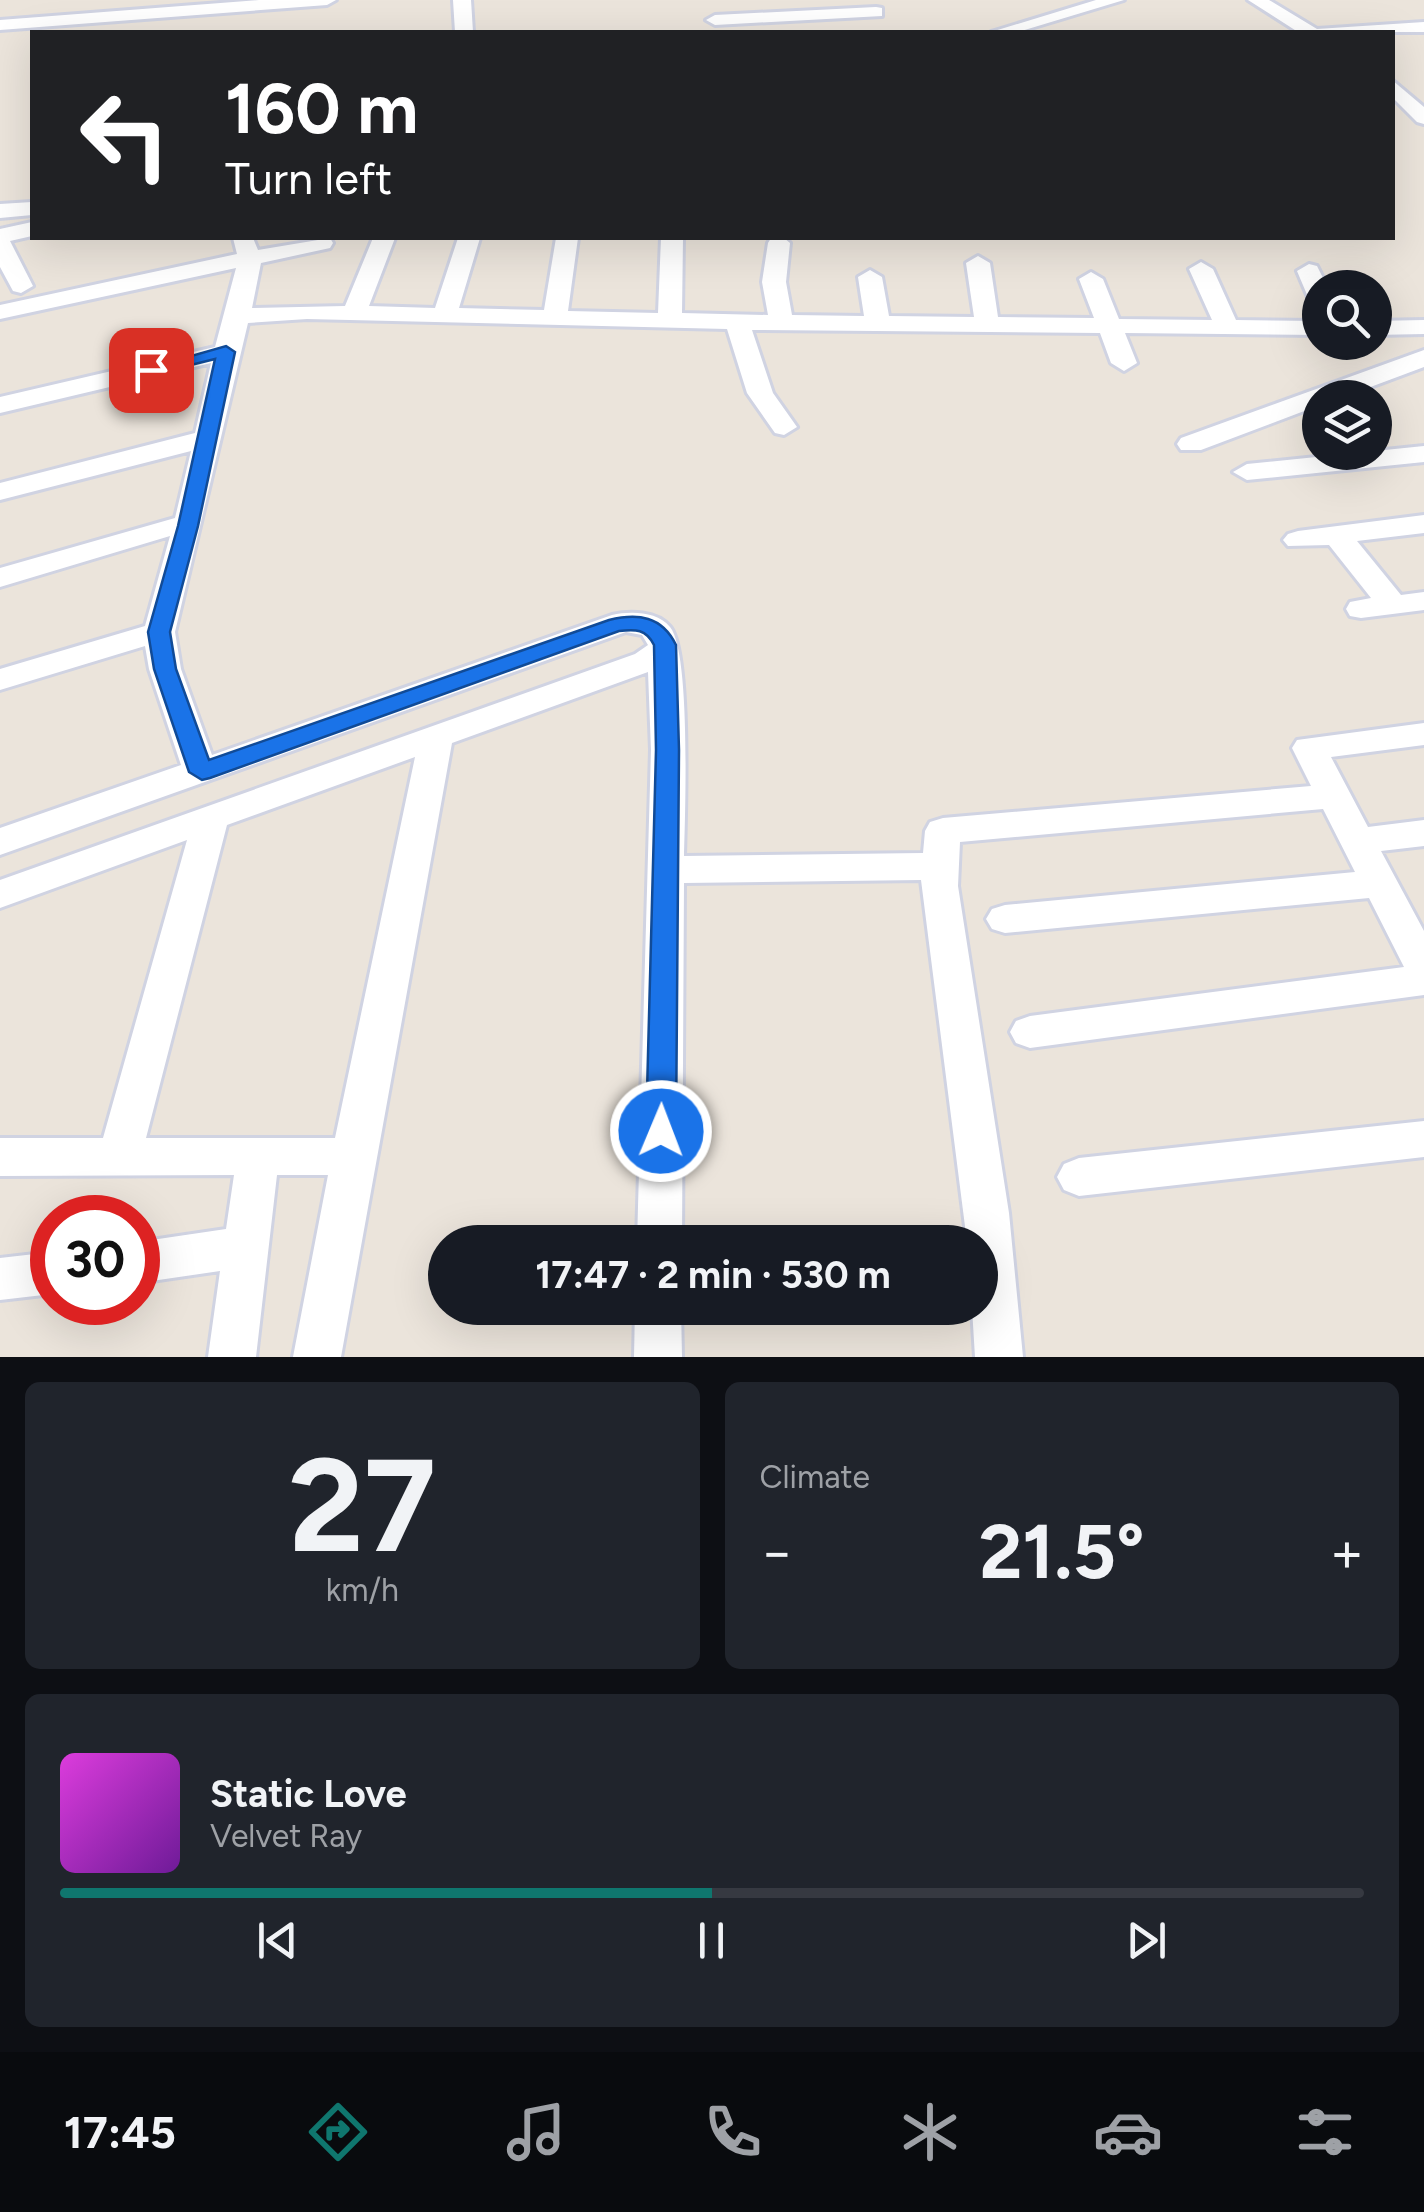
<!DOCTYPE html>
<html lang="en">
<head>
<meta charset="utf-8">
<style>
  :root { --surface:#171b24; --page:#20242c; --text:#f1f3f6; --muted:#9ea1a6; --line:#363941; --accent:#0f766e }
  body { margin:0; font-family:Figtree,sans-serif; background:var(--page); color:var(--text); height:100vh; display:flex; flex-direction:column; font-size:38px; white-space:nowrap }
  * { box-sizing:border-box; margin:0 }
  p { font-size:32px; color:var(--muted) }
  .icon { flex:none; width:55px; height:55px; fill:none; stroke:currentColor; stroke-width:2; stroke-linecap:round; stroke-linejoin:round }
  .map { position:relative; height:1357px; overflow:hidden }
  .side { display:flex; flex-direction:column; gap:25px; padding:25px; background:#0d0f14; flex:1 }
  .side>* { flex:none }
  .top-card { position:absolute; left:30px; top:30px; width:1365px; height:210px; border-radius:0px; box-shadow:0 10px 40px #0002; background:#202124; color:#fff; overflow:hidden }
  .tools { position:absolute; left:1302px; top:270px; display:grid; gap:20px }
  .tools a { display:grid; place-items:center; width:90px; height:90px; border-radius:50%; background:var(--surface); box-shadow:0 10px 40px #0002; font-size:50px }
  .speed { position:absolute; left:30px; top:1195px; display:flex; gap:20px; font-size:50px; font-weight:700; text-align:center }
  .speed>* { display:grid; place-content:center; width:130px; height:130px; border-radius:50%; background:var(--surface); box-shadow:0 10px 40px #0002; line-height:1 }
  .speed .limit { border:15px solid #d22; background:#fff; color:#111 }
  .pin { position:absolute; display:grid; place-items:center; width:85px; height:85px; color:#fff; margin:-42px; border-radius:20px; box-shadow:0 5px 15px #0006 }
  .me { position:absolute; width:110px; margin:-55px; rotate:1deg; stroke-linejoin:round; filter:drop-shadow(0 0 8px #0008) }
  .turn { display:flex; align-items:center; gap:35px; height:210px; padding:0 30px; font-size:45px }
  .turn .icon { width:130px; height:130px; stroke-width:2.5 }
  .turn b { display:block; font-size:70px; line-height:85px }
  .big { font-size:75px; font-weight:700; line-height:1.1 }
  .side .tile { flex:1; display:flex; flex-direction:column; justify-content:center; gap:15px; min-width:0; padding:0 35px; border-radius:15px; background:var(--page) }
  .side .dial { align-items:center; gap:0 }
  .dial b { font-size:130px; line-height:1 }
  .song { display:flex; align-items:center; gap:30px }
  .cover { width:120px; height:120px; border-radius:15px; background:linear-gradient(135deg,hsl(300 70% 55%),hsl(280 70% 35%)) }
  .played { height:10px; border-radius:5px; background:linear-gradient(90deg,var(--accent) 50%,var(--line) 50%) }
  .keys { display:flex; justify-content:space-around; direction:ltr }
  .heat { display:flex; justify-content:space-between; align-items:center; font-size:55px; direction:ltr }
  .side .tiles { flex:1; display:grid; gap:25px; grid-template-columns:1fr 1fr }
  .tile:last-child { grid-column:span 2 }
  .trip { position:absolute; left:428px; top:1225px; width:570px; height:100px; border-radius:50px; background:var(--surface); box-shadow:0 10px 40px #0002; font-weight:700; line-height:100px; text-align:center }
  .menu { display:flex; height:160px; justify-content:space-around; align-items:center; background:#090b0e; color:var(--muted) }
  .menu .icon { width:70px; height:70px }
  .menu .on { color:var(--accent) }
  .menu b { font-size:45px; color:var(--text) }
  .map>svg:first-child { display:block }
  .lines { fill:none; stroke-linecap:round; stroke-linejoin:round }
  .minor-casing { stroke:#d0d3e2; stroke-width:6 }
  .minor { fill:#fff; fill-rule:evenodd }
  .route { fill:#1a73e8; stroke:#114b97; stroke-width:2.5 }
</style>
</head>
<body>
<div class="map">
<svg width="1424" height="1357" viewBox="0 0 1424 1357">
  <rect width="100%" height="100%" fill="#ebe4db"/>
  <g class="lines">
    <!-- minor casing -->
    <g class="minor-casing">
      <g id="minor">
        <polygon points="259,0 336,0 327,5 0,30 0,20"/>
        <polygon points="453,0 471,0 473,32 455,32"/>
        <polygon points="1096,0 1124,0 1018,32 991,32"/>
        <polygon points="1248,0 1269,0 1317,29 1424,22 1424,32 1298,32"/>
        <polygon points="876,7 882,8 882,16 715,25 706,20 715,15"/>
        <polygon points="1392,80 1424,107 1424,124 1417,122 1392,97"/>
        <polygon points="32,202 32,215 0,218 0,204"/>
        <polygon points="32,222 32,236 10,241 33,286 21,293 13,291 0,267 0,229"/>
        <path d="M 233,238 L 253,238 L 258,250 L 330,238 L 333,243 L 330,248 L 261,263 L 252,308 L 345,306 L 373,238 L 395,238 L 369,306 L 435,308 L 458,238 L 480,238 L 459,308 L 544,310 L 556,238 L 578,238 L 568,311 L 658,313 L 661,238 L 683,238 L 682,313 L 768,315 L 762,282 L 768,243 L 771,238 L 784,238 L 790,243 L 786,282 L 792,315 L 864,316 L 858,277 L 870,270 L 882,277 L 889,316 L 974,317 L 966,263 L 978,256 L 990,263 L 998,317 L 1094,318 L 1079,279 L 1091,272 L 1103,279 L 1119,319 L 1212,320 L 1189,269 L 1201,262 L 1213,269 L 1236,320 L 1320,321 L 1320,335 L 1125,333 L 1137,363 L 1124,371 L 1111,363 L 1100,333 L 752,330 L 773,393 L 797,427 L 784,435 L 775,433 L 747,393 L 727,329 L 307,319 L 248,323 L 175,632 L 181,669 L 212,755 L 612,615 C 630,611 657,611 670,627 C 691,652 685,816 684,856 L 923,853 L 925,831 L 930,822 L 943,818 L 1311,786 L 1292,748 L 1297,740 L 1424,723 L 1424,745 L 1331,757 L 1368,827 L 1424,820 L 1424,846 L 1381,851 L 1424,931 L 1424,995 L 1030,1048 L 1016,1043 L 1010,1032 L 1016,1021 L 1030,1016 L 1404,967 L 1369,898 L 1005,933 L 992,929 L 986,919 L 992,909 L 1005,905 L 1355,872 L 1323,809 L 960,842 L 958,886 L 1009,1213 L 1023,1357 L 975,1357 L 972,1308 L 980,1308 L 980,1242 L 967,1242 L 921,880 L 684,883 L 682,1242 L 637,1242 L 651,750 L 648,672 L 452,743 L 341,1357 L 293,1357 L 328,1175 L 277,1175 L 256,1357 L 208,1357 L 220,1271 L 138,1283 L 138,1242 L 226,1229 L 234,1175 L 0,1176 L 0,1138 L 103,1138 L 187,840 L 0,908 L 0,880 L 635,654 L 648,645 L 642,635 L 626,632 L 0,855 L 0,828 L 181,765 L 149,669 L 145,646 L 0,690 L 0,669 L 145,626 L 170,536 L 0,587 L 0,568 L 175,518 L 191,451 L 0,500 L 0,483 L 195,433 L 211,363 L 0,413 L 0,397 L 215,347 L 236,268 L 0,319 L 0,305 L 237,254 ZM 415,757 L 335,1138 L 146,1138 L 227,825 Z"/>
        <polygon points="1309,264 1317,266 1328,288 1320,288 1320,304 1308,297 1297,271"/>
        <polygon points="1424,320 1424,334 1375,335 1375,321"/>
        <polygon points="1424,350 1424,367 1341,398 1320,398 1320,405 1201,450 1181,450 1177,444 1181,438"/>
        <polygon points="1424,446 1424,462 1247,480 1233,472 1247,464"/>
        <polygon points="1424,515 1424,533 1357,541 1401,595 1424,592 1424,610 1361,618 1350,616 1346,609 1350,602 1371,598 1329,545 1288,546 1283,540 1288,534 1298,531"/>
        <polygon points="1424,1121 1424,1157 1079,1196 1064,1190 1057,1177 1064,1164 1079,1158"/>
        <polygon points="52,1252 52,1294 0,1300 0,1258"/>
        <polygon points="635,1308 681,1308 682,1357 634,1357"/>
      </g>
    </g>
    <!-- minor -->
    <use href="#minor" class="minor"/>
  </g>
  <!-- route -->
  <path class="route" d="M 226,346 L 235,352 L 198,526 L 170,632 L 176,669 L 209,760 L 609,620 C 638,613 662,616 676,645 L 679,750 L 676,1131 L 672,1140 L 661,1143 L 651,1140 L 646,1131 L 656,750 L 654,645 C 646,629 636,629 619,631 L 210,778 L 202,780 L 189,772 L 154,669 L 148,632 L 178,526 L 215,359 L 151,375 L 142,370 Z"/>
</svg>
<div class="tools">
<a><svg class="icon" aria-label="search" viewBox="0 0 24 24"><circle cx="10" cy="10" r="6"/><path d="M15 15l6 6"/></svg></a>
<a><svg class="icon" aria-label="layers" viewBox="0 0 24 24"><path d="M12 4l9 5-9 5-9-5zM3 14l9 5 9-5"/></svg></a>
</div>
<div class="speed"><div class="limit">30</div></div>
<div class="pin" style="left:151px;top:370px;background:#d93025"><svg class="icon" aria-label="arrive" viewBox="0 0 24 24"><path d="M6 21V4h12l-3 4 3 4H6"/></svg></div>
<svg class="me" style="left:661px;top:1131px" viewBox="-20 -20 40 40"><circle r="17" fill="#1a73e8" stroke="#fff" stroke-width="3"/><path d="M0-11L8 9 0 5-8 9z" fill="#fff"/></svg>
<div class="trip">17:47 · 2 min · 530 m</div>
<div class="top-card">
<div class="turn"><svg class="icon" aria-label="left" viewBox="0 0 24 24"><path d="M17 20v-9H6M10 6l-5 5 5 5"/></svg><div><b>160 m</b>Turn left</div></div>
</div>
</div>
<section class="side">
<div class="tiles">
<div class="tile dial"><b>27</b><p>km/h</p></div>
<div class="tile"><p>Climate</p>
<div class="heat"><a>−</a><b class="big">21.5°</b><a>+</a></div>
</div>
<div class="tile">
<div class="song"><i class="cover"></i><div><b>Static Love</b><p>Velvet Ray</p></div></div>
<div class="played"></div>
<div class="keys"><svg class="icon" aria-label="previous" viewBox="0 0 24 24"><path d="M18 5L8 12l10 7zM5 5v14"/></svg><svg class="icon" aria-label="pause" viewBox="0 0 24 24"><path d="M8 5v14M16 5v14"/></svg><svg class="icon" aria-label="next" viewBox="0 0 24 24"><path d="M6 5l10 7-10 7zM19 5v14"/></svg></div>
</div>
</div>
</section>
<nav class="menu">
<b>17:45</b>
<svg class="icon on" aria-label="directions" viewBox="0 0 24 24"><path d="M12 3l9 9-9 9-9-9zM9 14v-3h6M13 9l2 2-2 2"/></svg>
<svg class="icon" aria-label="music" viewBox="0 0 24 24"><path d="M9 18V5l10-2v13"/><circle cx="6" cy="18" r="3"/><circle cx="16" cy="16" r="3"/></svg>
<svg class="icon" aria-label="phone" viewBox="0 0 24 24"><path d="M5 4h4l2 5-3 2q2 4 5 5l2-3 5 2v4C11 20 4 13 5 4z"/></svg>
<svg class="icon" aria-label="climate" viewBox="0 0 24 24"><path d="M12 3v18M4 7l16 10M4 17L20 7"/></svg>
<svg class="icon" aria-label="car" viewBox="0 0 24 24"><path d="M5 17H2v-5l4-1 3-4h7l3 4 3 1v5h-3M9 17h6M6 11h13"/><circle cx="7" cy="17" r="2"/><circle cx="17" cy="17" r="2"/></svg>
<svg class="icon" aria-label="filters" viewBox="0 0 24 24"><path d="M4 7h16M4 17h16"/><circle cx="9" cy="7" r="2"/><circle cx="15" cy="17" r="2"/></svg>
</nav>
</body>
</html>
